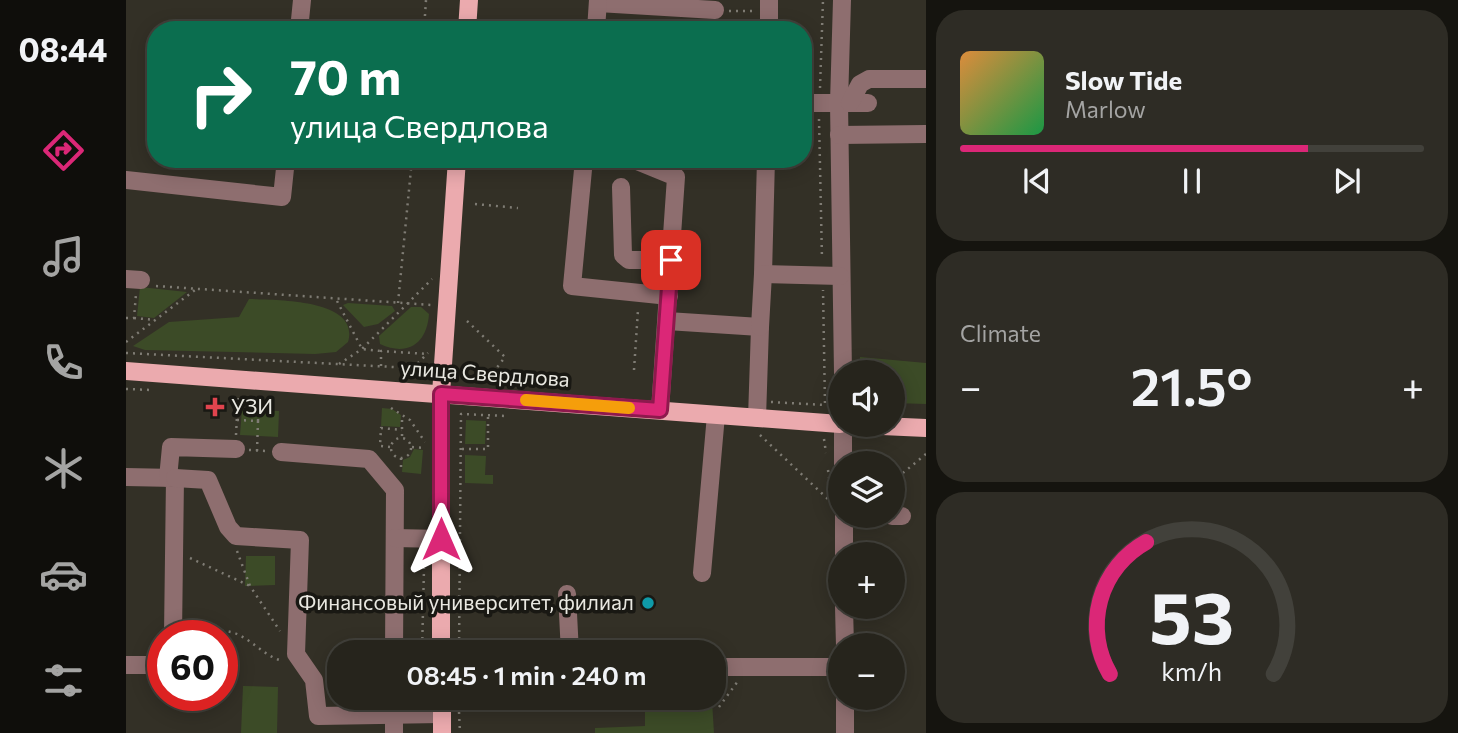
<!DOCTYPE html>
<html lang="en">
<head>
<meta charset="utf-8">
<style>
  :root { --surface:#26241c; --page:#2e2c25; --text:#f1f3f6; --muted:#a4a4a3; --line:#42413b; --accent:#db2777 }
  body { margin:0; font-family:Commissioner,sans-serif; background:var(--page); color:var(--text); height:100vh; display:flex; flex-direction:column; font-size:26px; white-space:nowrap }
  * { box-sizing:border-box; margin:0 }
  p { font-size:23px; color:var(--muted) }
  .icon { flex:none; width:38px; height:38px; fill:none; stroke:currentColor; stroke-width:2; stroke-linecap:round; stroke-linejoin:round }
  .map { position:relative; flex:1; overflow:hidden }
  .panel { display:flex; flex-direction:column; gap:10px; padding:10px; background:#15140f; width:532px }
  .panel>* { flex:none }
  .banner { position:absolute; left:21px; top:21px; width:665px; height:147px; border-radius:28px; box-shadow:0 4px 18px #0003,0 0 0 2px var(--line); background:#0b6e4f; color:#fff; overflow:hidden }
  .buttons { position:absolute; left:702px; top:360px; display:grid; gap:14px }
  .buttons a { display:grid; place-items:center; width:77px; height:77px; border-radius:50%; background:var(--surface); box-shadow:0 4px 18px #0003,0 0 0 2px var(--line); font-size:35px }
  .speed { position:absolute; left:21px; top:620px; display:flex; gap:14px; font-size:35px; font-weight:700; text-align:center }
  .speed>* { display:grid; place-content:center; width:91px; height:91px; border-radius:50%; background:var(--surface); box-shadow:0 4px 18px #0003,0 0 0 2px var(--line); line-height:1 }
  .speed .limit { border:10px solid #d22; background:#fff; color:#111 }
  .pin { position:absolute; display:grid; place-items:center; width:60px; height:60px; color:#fff; margin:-30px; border-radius:14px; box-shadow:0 4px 10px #0006 }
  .me { position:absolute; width:77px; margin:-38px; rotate:0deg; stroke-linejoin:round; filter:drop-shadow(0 0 5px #0008) }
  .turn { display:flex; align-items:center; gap:24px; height:147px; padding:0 28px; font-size:32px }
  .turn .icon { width:91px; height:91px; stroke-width:2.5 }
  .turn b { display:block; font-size:49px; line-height:60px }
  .big { font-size:52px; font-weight:600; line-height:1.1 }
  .panel .card { flex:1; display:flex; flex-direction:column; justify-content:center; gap:10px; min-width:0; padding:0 24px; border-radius:28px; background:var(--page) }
  .panel .dial { align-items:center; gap:0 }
  .dial svg { height:182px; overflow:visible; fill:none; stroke:var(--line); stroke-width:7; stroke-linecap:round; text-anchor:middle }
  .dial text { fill:var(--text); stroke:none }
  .song { display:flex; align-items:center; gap:21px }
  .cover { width:84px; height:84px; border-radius:10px; background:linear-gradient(135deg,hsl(30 70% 55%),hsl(140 70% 35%)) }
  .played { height:7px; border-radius:4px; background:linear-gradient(90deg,var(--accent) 75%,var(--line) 75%) }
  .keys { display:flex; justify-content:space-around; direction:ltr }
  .heat { display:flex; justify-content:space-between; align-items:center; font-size:38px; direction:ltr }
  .trip { position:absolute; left:201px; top:640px; width:399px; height:70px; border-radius:28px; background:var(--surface); box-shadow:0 4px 18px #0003,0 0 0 2px var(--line); font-weight:600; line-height:70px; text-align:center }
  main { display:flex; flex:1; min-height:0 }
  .dock { display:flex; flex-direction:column; width:126px; justify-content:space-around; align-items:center; background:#0f0e0b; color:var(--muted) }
  .dock .icon { width:49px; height:49px }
  .dock .active { color:var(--accent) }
  .dock b { font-size:32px; color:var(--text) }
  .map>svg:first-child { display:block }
  .green { fill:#3c4b27 }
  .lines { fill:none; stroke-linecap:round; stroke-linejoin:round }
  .path { stroke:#7f7c74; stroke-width:2.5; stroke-dasharray:2 5; stroke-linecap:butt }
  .minor { stroke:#8e6e6f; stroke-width:18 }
  .major { stroke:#ebaaae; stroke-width:18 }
  .route-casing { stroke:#8e194d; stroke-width:18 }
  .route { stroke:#db2777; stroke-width:12 }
  .slow { stroke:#f59e0b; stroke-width:12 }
  .health-dot { fill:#e0444e; stroke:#191813; stroke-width:2.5 }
  .culture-dot { fill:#0f9aa8; stroke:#191813; stroke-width:2.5 }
  .labels { text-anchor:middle; stroke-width:7; stroke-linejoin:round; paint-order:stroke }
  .street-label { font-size:21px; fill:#e9e8e1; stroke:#191813 }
  .poi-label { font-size:21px; fill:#e9e8e1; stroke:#191813; text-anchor:start }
</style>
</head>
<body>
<main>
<nav class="dock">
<b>08:44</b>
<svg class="icon active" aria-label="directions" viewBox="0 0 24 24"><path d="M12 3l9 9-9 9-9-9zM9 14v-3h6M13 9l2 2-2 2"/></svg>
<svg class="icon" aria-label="music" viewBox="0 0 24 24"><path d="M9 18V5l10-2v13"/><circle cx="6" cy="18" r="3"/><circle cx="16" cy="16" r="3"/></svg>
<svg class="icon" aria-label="phone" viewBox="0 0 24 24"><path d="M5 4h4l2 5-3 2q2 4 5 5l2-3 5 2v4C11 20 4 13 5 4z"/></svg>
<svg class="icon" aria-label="climate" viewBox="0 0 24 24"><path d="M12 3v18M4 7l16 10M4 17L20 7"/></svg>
<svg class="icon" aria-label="car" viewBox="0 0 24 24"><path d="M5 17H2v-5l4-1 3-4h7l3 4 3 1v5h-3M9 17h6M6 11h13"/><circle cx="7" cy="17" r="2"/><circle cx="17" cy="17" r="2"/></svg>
<svg class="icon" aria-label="filters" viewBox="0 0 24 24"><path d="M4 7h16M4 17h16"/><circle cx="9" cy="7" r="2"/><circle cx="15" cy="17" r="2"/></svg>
</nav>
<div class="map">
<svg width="800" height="733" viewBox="0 0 800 733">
  <rect width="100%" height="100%" fill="#333026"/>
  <!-- green -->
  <g class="green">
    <polygon points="14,287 61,292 28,318 11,316"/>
    <path d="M 123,299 C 147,300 235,298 222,342 L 210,352 L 189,354 L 19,350 L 7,346 L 43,322 L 113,317 Z"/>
    <polygon points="222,303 266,306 269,311 252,324 238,327 217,305"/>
    <path d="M 285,307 L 295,307 L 303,314 C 301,343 282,357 254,344 L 253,336 Z"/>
    <polygon points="734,357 800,363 800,404 767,403 766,373 733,373"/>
    <polygon points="256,408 266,409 275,415 274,427 255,426"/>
    <polygon points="116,409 153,411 152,437 114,435"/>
    <polygon points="340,420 360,421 359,444 339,444"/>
    <polygon points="288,449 297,450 295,474 276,472 277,460 284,457"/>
    <polygon points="339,455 360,456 359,475 367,475 367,484 339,483"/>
    <polygon points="120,556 149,556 149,585 119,586"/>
    <polygon points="117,686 152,687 151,733 115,733"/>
    <polygon points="586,701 588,733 469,733 469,728 519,726 519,704"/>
  </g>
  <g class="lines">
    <!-- path -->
    <g class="path">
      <polyline points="603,11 628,11"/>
      <polyline points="298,30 300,0"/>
      <polyline points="694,88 697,0"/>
      <polyline points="693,119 696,259"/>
      <polyline points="349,204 392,208"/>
      <polyline points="30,286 306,305"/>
      <polyline points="211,301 236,349 255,351"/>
      <polyline points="272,303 286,159"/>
      <polyline points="0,318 8,318 10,294"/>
      <polyline points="8,318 29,320"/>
      <polyline points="341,321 379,357 360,382"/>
      <polyline points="0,342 69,290"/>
      <polyline points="0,353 287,368 302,353"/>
      <polyline points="213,364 236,349 306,279"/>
      <polyline points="255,366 255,351 302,354"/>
      <polyline points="508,370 512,310"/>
      <polyline points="0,389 25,390"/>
      <polyline points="645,402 699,405 697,290"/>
      <polyline points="265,408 284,420 299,442"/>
      <polyline points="111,420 132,421 133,397"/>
      <polyline points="110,435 112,396"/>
      <polyline points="634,435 705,502"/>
      <polyline points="276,436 276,415"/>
      <circle cx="275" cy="448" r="10"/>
      <polyline points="698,439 700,453"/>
      <polyline points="264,447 254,446 255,428 276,430"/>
      <polyline points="286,447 299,448"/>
      <polyline points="336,449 362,449 362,416"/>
      <polyline points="123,450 141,451"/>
      <polyline points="131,451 132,421"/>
      <polyline points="275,458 275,472"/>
      <polyline points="702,470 707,505"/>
      <polyline points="766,482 800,454"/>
      <polyline points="111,551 124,586 154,631"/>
      <polyline points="64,558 124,586"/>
      <polyline points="707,568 708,596"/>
      <path d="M 68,635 C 77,634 88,630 97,631 C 120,631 135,656 157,661"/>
      <polyline points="333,648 430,648"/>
      <polyline points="296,653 298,568"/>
      <polyline points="333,653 335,414 380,416"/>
      <polyline points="593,707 612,681"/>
      <polyline points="333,712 334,733"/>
    </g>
    <!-- minor -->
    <g class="minor">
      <polyline points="716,0 713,103 717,373"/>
      <polyline points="472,3 589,10"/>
      <polyline points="173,30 176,0"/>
      <polyline points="470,30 472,0"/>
      <polyline points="643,30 643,0"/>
      <polyline points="677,103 742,103"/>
      <polyline points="724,103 734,84 743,79 800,79"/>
      <polyline points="713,135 800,134"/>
      <polyline points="458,159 446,286 543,296"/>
      <polyline points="506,159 550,177 534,410"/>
      <polyline points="0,180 156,197 160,159"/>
      <polyline points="495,187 497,255 503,260 545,260"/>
      <polyline points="637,274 640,159"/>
      <polyline points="0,279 15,280"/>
      <polyline points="541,321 634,327 631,418"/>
      <polyline points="634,327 637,274 714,276"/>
      <polyline points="717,425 717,464"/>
      <polyline points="155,452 243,459 269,490 268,653"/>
      <polyline points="0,477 49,478 47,635"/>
      <polyline points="42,478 45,447 110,449"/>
      <polyline points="49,478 82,480 102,527 110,536 174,540 170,654 188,680 192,716 315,714"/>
      <polyline points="718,516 718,555"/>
      <polyline points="766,516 776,516"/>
      <polyline points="718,517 751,516"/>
      <polyline points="269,538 315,539"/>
      <polyline points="576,573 590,415"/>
      <polyline points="441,594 444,653"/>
      <polyline points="718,607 719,646"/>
      <polyline points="0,665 37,665"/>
      <polyline points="588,667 714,667"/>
      <polyline points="268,698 268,733"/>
      <polyline points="719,733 719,698"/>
    </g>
    <!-- major -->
    <g class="major">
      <polyline points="341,30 343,0"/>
      <polyline points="0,371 714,424"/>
      <polyline points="734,425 800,428"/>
      <polyline points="315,653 315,394 331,159"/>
      <polyline points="316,698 316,733"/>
    </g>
  </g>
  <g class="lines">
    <!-- route casing -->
    <g class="route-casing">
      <polyline id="route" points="315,539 315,394 534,410 545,260"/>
    </g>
    <!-- route -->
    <use href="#route" class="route"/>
    <!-- slow -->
    <polyline class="slow" points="400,400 503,408"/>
  </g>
  <!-- markers -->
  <path class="health-dot" d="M85.5 396.5h7v7h7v7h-7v7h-7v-7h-7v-7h7z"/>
  <circle class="culture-dot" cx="522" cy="603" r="7"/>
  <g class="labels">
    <!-- street labels -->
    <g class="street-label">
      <text transform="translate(359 374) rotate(4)" y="7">улица Свердлова</text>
    </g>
    <!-- poi labels -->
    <g class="poi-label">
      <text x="105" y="414">УЗИ</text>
      <text x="508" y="610" text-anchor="end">Финансовый университет, филиал</text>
    </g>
  </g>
</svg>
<div class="buttons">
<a><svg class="icon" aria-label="sound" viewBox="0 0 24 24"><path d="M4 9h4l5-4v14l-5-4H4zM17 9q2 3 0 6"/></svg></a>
<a><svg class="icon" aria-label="layers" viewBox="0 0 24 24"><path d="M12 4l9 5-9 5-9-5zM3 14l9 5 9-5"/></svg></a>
<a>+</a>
<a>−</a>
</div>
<div class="speed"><div class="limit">60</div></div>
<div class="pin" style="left:545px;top:260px;background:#d93025"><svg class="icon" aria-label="arrive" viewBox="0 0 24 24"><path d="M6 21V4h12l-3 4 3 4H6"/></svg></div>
<svg class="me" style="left:315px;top:539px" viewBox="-20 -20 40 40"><path d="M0-17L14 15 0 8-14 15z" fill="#db2777" stroke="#fff" stroke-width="4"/></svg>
<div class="trip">08:45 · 1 min · 240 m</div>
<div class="banner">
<div class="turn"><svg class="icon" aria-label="right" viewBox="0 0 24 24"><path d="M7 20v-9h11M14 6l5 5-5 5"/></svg><div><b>70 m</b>улица Свердлова</div></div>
</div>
</div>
<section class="panel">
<div class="card">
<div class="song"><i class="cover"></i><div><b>Slow Tide</b><p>Marlow</p></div></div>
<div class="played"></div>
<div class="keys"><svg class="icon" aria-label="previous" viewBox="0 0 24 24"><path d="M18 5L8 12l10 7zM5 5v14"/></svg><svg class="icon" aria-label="pause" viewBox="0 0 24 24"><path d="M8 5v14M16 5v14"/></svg><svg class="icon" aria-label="next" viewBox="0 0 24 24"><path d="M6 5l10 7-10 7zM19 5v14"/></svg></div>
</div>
<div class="card"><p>Climate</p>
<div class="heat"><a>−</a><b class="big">21.5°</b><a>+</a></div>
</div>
<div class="card dial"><svg viewBox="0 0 100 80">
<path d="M14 69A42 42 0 1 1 86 69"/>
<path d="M14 69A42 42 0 0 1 30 11" stroke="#db2777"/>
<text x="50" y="56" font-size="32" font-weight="700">53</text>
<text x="50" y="72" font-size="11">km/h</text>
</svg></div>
</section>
</main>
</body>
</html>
